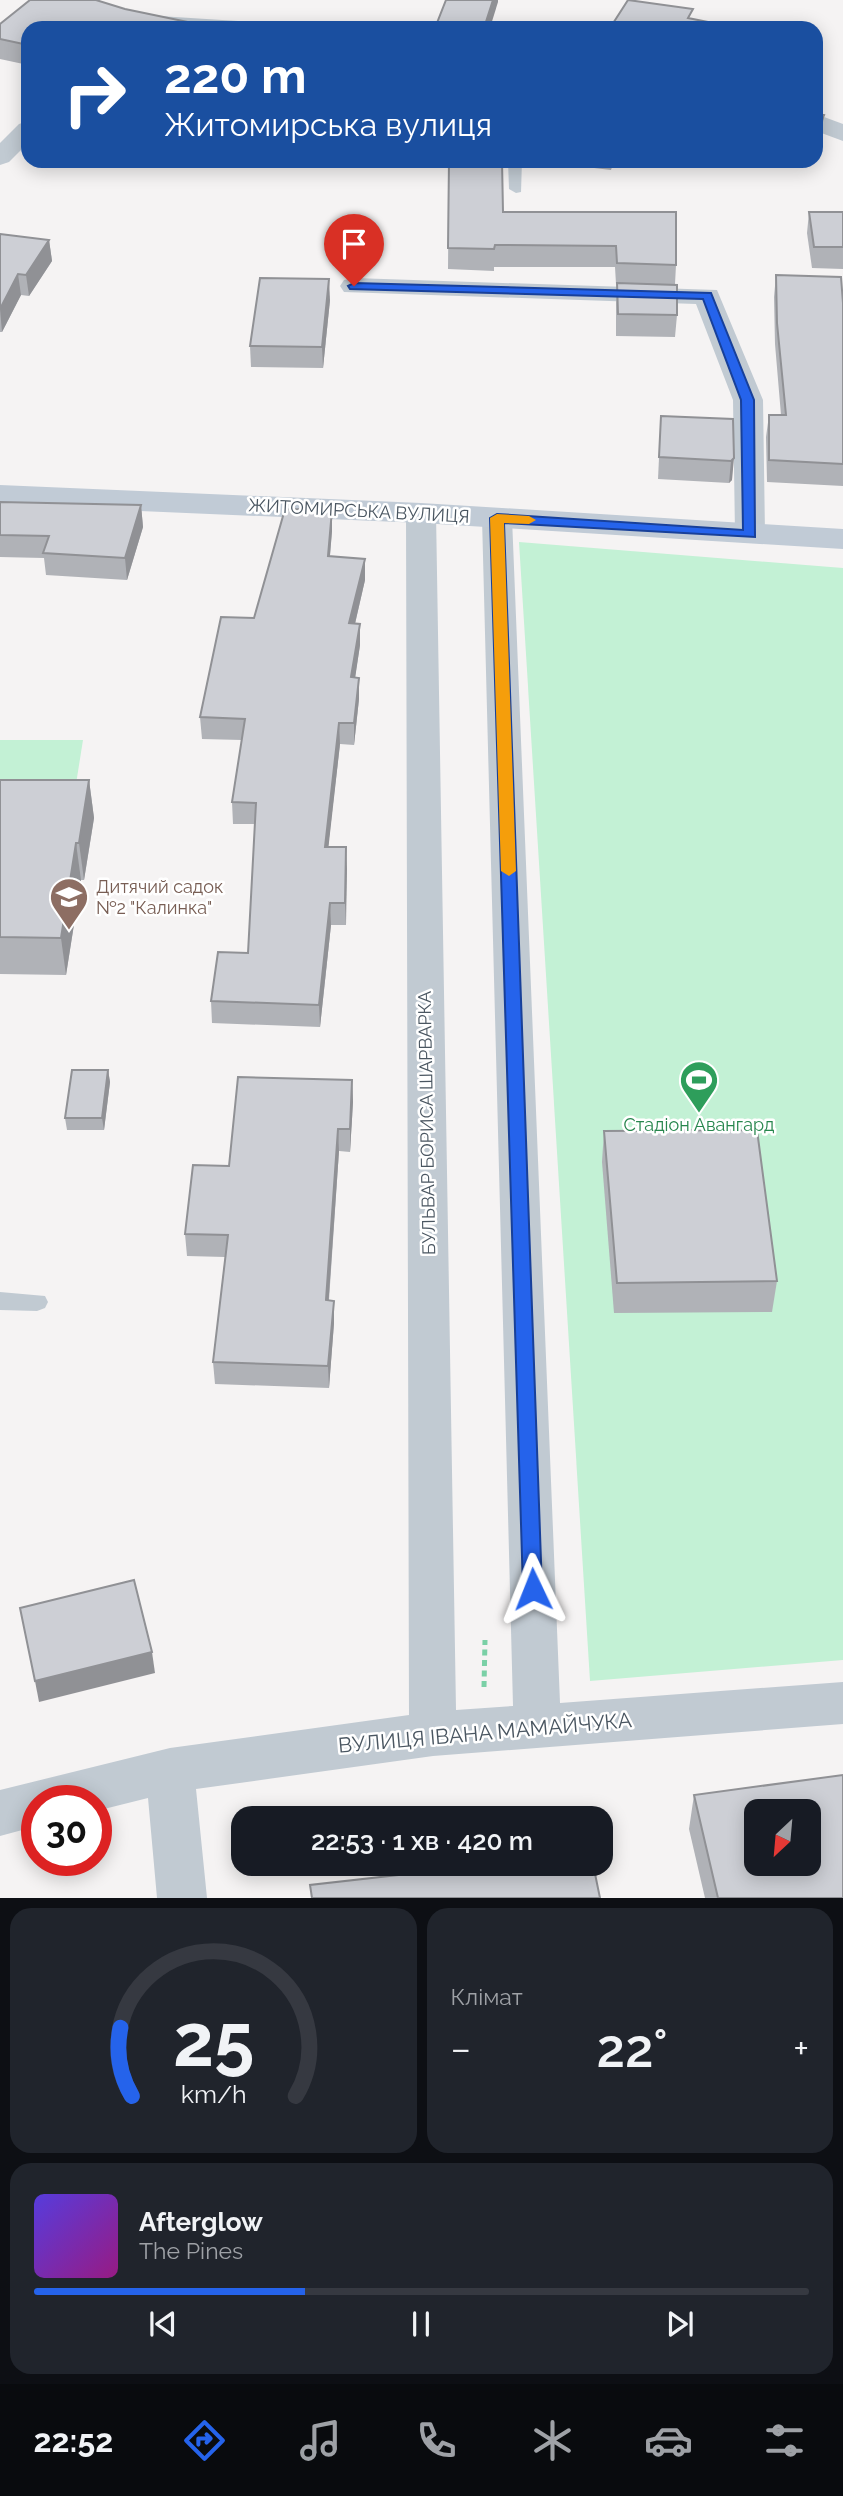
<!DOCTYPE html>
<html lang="uk">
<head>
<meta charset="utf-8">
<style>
  :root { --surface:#171b24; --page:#20242c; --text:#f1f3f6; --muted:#9ea1a6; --line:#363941; --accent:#2563eb }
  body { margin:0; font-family:Raleway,sans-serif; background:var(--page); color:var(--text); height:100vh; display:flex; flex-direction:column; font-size:26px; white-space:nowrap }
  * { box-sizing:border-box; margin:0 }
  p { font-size:23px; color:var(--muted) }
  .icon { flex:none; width:38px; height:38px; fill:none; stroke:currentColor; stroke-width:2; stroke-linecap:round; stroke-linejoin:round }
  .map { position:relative; height:1898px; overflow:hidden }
  .drawer { display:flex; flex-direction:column; gap:10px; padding:10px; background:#0d0f14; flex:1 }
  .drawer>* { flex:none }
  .guide { position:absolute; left:21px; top:21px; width:802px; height:147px; border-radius:21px; box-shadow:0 4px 18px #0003; background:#1a4fa0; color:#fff; overflow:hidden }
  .needle { width:46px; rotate:206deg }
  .tools { position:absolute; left:744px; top:1799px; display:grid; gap:14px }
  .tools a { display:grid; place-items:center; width:77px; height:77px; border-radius:14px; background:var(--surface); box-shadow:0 4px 18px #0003; font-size:35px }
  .speed { position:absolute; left:21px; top:1785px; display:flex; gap:14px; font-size:35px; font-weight:700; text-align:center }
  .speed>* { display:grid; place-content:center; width:91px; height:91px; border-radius:50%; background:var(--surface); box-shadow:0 4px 18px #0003; line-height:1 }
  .speed .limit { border:10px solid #d22; background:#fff; color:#111 }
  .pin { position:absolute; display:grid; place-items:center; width:60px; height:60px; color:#fff; margin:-72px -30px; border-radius:50% 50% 50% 0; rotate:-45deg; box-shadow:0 0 7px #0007 }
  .pin .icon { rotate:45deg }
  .me { position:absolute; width:77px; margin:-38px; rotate:358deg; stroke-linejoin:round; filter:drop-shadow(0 0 5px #0008) }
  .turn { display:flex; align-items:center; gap:24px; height:147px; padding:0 28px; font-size:32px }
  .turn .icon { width:91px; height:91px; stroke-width:2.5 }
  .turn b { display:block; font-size:49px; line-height:60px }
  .big { font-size:52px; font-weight:600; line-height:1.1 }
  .drawer .card { flex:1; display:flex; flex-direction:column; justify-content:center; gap:10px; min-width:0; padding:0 24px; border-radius:21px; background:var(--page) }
  .drawer .dial { align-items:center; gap:0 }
  .dial svg { height:182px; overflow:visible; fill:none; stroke:var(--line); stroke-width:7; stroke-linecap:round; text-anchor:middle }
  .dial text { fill:var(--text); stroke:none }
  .song { display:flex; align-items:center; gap:21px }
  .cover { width:84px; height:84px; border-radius:10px; background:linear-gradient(135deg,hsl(250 70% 55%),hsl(310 70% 35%)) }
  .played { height:7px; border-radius:4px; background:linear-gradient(90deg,var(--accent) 35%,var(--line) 35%) }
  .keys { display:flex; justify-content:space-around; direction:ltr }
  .heat { display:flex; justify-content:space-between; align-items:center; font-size:38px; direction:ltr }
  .drawer .tiles { flex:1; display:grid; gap:10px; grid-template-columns:1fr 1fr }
  .card:last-child { grid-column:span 2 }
  .trip { position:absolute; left:231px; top:1806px; width:382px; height:70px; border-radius:21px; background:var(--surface); box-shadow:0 4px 18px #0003; font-weight:600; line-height:70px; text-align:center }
  .tabs { display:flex; height:112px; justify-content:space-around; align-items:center; background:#090b0e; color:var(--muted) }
  .tabs .icon { width:49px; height:49px }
  .tabs .selected { color:var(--accent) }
  .tabs b { font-size:32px; color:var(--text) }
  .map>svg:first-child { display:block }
  .green { fill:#c3f1d5 }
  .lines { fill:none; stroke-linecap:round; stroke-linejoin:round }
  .path { stroke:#7ad0a6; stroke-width:5; stroke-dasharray:6 4.5; stroke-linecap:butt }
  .service { fill:#c1cad2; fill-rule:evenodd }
  .minor { fill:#c1cad2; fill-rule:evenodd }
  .secondary { fill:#c1cbd6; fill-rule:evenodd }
  .wall { fill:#b0b2b7 }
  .shaded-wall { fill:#909195 }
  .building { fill:#cdcfd5; stroke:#909195; stroke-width:2; fill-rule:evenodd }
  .route { fill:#2563eb; stroke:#184099; stroke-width:2 }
  .slow { fill:#f59e0b }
  .labels { text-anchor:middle; stroke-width:5; stroke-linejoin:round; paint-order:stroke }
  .street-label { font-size:18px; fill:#4a5661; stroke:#fff }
  .education-label { font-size:18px; fill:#785e54; stroke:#fff; text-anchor:start }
  .leisure-label { font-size:18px; fill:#27864d; stroke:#fff }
  .near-street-label { font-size:21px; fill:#4a5661; stroke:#fff }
</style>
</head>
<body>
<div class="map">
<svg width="843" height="1898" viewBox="0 0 843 1898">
  <rect width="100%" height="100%" fill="#f5f3f3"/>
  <!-- green -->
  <g class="green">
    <polygon points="519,542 843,568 843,1660 590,1681"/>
    <polygon points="0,740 83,740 76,784 0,783"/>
  </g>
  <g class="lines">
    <!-- path -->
    <polyline class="path" points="484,1687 485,1640"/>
    <!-- service -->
    <g class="service">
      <polygon points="508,161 522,161 521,192 516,193 509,189"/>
      <polygon points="0,1292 45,1296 48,1302 45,1308 37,1311 0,1310"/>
    </g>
    <!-- minor -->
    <g class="minor">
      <polygon points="159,16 238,21 246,23 250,28 151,28 147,23 151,18"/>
      <polygon points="816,114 843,124 843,141 816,131"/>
      <polygon points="28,121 28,143 9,162 0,165 0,143 19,124"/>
      <polygon points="354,278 717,290 763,400 765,534 761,541 750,543 739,541 735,534 733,400 696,304 344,292 340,286 344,280"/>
      <polygon points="421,504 432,506 436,513 456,1710 513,1706 482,518 486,511 497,509 508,511 512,518 560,1703 843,1682 843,1724 433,1756 196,1789 207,1898 157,1898 148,1798 96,1811 96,1801 37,1801 37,1826 0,1836 0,1790 170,1748 409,1715 406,513 410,506"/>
    </g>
    <!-- secondary -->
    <polygon class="secondary" points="0,485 421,503 843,529 843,549 421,523 0,505"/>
  </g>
  <!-- wall -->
  <g class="wall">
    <polygon points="105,3 125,9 207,26 207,28 28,28 28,65 0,59 0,24"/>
    <polygon points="449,161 503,212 676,265 675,284 677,315 675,337 616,336 616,304 617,284 616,284 615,267 494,267 494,271 448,269"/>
    <polygon points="535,161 614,161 611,170"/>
    <polygon points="775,161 811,161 808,166"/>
    <polygon points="809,212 843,212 843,269 812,268 807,233"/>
    <polygon points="0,234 49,240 52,261 29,296 21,295 2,332 0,332"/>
    <polygon points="776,275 843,303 843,486 767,482 766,437 769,415 781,415 775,344 774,297"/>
    <polygon points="330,300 323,368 251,367 250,346"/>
    <polygon points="661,416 733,419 732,480 729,483 658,479"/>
    <polygon points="0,502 141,505 143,527 127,580 46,575 44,558 0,557"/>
    <polygon points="332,510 332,531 330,556 365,580 355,624 360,645 355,677 359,699 354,745 340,744 328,847 346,847 346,925 331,925 320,1027 212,1023 211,1001 248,953 255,824 233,824 232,802 242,740 202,739 200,717 254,618"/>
    <polygon points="0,780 89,780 94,818 84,880 81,880 66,975 0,974"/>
    <polygon points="108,1070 110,1082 104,1130 67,1130 65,1118"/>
    <polygon points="352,1080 353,1102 350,1152 339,1151 329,1300 334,1323 329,1388 215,1384 213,1362 225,1257 187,1256 185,1234 229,1166"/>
    <polygon points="604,1131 777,1281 772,1312 614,1313 602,1162"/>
    <polygon points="694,1795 843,1898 705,1898 689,1829"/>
  </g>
  <!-- shaded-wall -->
  <g class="shaded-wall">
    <polygon points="493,0 498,0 498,2 490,28 484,28"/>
    <polygon points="824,115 821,136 816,149 816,134"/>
    <polygon points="49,240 52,261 29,296 26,275"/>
    <polygon points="18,274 21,295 2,332 0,309"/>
    <polygon points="329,279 330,300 323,368 322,347"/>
    <polygon points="734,458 732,480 729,483 731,461"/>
    <polygon points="141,505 143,527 127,580 125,558"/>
    <polygon points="332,510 332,531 328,577 328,556"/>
    <polygon points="365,559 365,580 350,645 349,623"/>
    <polygon points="360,624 360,645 352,699 351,677"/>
    <polygon points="359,678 359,699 354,745 354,723"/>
    <polygon points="339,723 340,744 326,869 325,847"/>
    <polygon points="89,780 94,818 84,880 79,843"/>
    <polygon points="76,843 81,880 66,975 61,938"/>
    <polygon points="346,847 347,869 346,925 345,903"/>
    <polygon points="330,903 331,925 320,1027 319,1005"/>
    <polygon points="108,1070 110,1082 104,1130 102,1118"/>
    <polygon points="352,1080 353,1102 350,1152 350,1129"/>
    <polygon points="338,1129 339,1151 327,1323 326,1300"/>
    <polygon points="334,1301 334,1323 329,1388 328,1366"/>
    <polygon points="152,1652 155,1673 39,1702 35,1681"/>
  </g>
  <!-- building -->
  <g class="building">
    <polygon points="30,0 96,0 125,9 207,26 204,28 28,28 28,45 0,39 0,24"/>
    <polygon points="446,0 493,0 484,28 435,28"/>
    <polygon points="628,0 693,9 688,18 738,28 610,28"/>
    <polygon points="320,23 366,26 366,28 318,28"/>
    <polygon points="816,114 824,115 816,134"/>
    <polygon points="449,161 502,161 503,212 676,212 676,265 617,263 616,246 495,245 494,249 448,248"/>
    <polygon points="809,212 843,212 843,247 814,247"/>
    <polygon points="0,234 49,240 26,275 18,274 0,309"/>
    <polygon points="776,275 841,277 843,303 843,464 769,460 769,415 786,415 777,323"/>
    <polygon points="260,278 329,279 322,347 250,346"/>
    <polygon points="617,283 677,285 677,315 618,314"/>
    <polygon points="661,416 733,419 734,458 731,461 659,457"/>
    <polygon points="0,502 141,505 125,558 43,553 49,536 0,535"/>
    <polygon points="285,509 332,510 328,556 365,559 349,623 360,624 351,677 359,678 354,723 339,723 325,847 346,847 345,903 330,903 319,1005 211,1001 218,952 248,953 256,803 232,802 245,719 200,717 221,617 254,618"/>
    <polygon points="0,780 89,780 79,843 76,843 61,938 0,937"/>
    <polygon points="72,1070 108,1070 102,1118 65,1118"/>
    <polygon points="238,1077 352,1080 350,1129 338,1129 326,1300 334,1301 328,1366 213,1362 228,1235 185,1234 193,1165 229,1166"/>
    <polygon points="757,1130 777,1281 617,1283 604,1131"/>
    <polygon points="134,1580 152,1652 35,1681 20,1608"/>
    <path d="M 843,1775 L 843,1898 L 718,1898 L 694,1795 ZM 756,1811 L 808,1811 L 808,1864 L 756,1864 Z"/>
    <polygon points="496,1864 593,1864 600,1898 312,1898 310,1885"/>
  </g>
  <!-- route -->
  <polygon class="route" points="354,283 711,293 754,400 755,537 504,523 542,1589 540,1595 533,1598 526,1595 523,1589 490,518 497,514 743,530 741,400 703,299 350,289 348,286"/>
  <!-- slow -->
  <polygon class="slow" points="497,514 529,516 536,520 529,524 504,523 516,871 509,876 501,871 490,518"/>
  <!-- icons -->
  <defs>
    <g id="school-pin" transform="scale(2.0125)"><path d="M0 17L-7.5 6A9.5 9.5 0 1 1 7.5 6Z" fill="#8d6e63" stroke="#fff"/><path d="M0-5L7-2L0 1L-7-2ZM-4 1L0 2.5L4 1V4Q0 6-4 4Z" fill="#fff"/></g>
    <g id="stadium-pin" transform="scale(2.0125)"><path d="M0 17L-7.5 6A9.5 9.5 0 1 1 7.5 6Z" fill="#2e9e5b" stroke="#fff"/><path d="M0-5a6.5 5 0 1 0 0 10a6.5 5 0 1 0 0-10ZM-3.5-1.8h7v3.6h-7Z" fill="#fff"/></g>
  </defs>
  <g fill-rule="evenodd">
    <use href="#school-pin" x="69" y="897"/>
    <use href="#stadium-pin" x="699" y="1080"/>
  </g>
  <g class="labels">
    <!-- street labels -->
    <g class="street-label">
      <text transform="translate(359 511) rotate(3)" y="6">ЖИТОМИРСЬКА ВУЛИЦЯ</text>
      <text transform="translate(427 1123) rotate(-91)" y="6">БУЛЬВАР БОРИСА ШАРВАРКА</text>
    </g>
    <!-- education labels -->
    <g class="education-label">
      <text x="96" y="893">Дитячий садок<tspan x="96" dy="21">№2 "Калинка"</tspan></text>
    </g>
    <!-- leisure labels -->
    <g class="leisure-label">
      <text x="699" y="1131">Стадіон Авангард</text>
    </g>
    <!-- near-street labels -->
    <g class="near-street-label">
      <text transform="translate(485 1733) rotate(-5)" y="7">ВУЛИЦЯ ІВАНА МАМАЙЧУКА</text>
    </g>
  </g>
</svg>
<div class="tools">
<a><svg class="needle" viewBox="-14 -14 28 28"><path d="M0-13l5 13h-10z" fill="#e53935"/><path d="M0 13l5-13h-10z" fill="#9ea1a6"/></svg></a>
</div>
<div class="speed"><div class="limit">30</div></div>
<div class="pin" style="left:354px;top:286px;background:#d93025"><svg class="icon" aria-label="arrive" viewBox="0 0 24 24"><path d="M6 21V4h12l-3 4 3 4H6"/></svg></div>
<svg class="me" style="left:533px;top:1589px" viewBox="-20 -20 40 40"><path d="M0-17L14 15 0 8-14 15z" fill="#2563eb" stroke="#fff" stroke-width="4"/></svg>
<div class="trip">22:53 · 1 хв · 420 m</div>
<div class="guide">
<div class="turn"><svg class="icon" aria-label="right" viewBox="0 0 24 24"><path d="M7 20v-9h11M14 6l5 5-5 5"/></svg><div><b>220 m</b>Житомирська вулиця</div></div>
</div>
</div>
<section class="drawer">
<div class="tiles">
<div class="card dial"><svg viewBox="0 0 100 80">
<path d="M14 69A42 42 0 1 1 86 69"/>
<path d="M14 69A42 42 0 0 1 9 39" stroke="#2563eb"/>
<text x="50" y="56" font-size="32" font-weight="700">25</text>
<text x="50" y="72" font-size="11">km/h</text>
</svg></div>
<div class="card"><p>Клімат</p>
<div class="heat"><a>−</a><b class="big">22°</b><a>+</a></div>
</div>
<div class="card">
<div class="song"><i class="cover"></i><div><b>Afterglow</b><p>The Pines</p></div></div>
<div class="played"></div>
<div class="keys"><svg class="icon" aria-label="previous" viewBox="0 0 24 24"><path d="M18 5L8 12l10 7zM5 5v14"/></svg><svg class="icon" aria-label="pause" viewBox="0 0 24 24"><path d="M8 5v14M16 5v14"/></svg><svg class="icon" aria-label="next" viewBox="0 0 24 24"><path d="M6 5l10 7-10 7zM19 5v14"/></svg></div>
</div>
</div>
</section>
<nav class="tabs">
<b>22:52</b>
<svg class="icon selected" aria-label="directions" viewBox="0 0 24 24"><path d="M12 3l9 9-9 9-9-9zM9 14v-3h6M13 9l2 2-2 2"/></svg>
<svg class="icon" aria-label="music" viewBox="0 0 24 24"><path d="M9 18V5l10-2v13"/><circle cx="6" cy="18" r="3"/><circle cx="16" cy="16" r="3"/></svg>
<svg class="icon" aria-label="phone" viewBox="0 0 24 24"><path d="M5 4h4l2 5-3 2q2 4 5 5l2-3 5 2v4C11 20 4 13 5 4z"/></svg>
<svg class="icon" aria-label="climate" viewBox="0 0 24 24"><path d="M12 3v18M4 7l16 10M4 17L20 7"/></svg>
<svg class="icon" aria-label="car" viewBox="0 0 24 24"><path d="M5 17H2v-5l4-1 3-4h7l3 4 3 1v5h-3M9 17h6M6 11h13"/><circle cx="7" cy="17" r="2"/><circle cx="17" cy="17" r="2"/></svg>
<svg class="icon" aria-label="filters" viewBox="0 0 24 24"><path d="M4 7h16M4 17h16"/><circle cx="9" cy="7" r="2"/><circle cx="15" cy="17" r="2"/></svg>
</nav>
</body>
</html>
